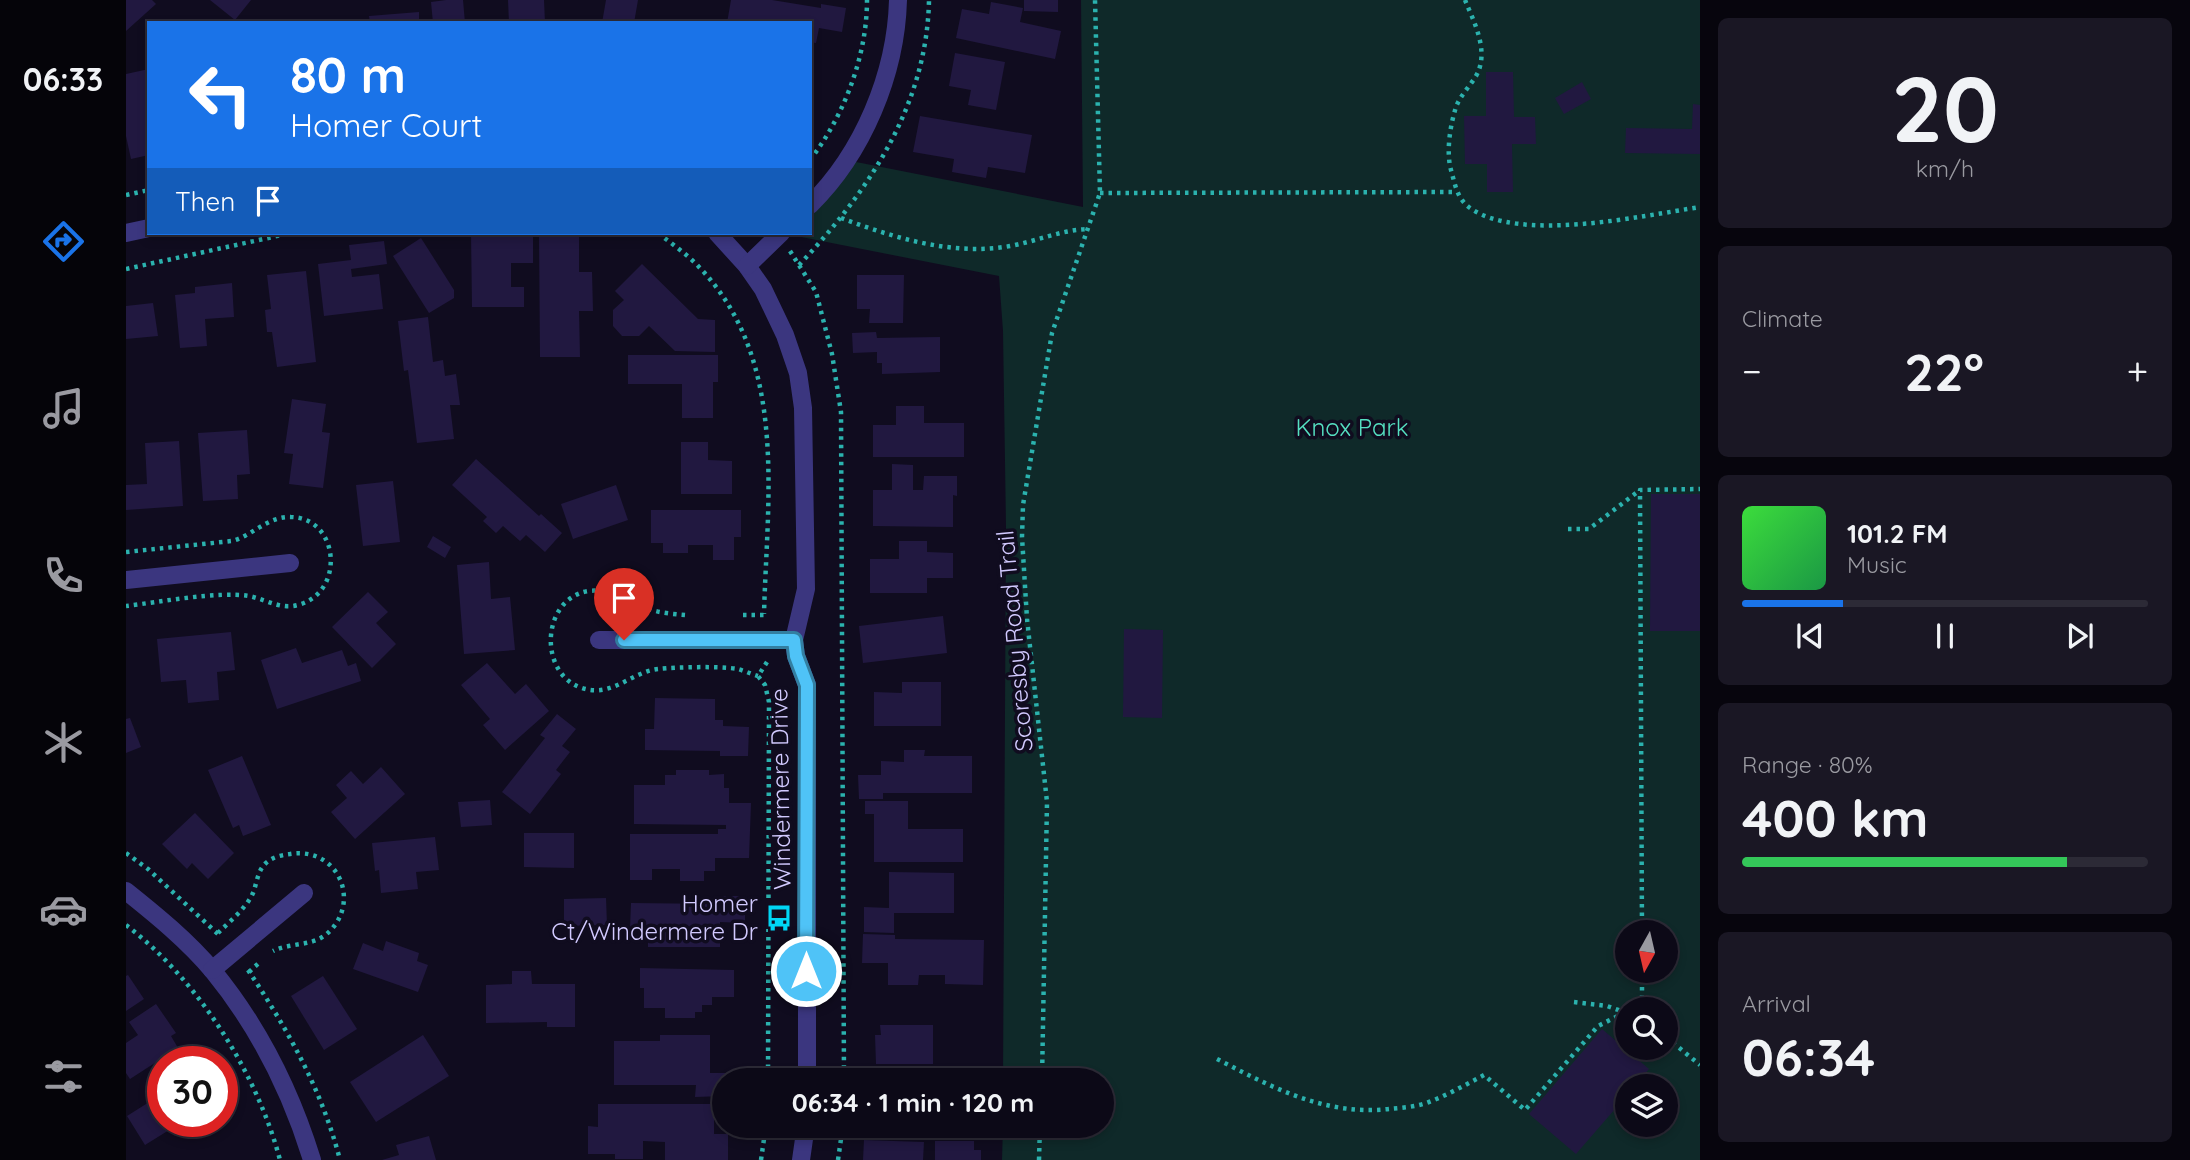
<!DOCTYPE html>
<html lang="en">
<head>
<meta charset="utf-8">
<style>
  :root { --surface:#0c0917; --page:#1a1724; --text:#f1f3f6; --muted:#9a9aa1; --line:#2c2a36; --accent:#1a73e8 }
  body { margin:0; font-family:Quicksand,sans-serif; background:var(--page); color:var(--text); height:100vh; display:flex; flex-direction:column; font-size:26px; white-space:nowrap }
  * { box-sizing:border-box; margin:0 }
  p { font-size:23px; color:var(--muted) }
  .icon { flex:none; width:38px; height:38px; fill:none; stroke:currentColor; stroke-width:2; stroke-linecap:round; stroke-linejoin:round }
  .map { position:relative; flex:1; overflow:hidden }
  .details { display:flex; flex-direction:column; gap:18px; padding:18px; background:#07050d; width:490px }
  .details>* { flex:none }
  .top-card { position:absolute; left:21px; top:21px; width:665px; height:214px; border-radius:0px; box-shadow:0 4px 10px #0003,0 0 0 2px var(--line); background:#1a73e8; color:#fff; overflow:hidden }
  .needle { width:46px; rotate:188deg }
  .fabs { position:absolute; left:1489px; top:920px; display:grid; gap:14px }
  .fabs a { display:grid; place-items:center; width:63px; height:63px; border-radius:50%; background:var(--surface); box-shadow:0 4px 10px #0003,0 0 0 2px var(--line); font-size:35px }
  .speed { position:absolute; left:21px; top:1046px; display:flex; gap:14px; font-size:35px; font-weight:700; text-align:center }
  .speed>* { display:grid; place-content:center; width:91px; height:91px; border-radius:50%; background:var(--surface); box-shadow:0 4px 10px #0003,0 0 0 2px var(--line); line-height:1 }
  .speed .limit { border:10px solid #d22; background:#fff; color:#111 }
  .pin { position:absolute; display:grid; place-items:center; width:60px; height:60px; color:#fff; margin:-72px -30px; border-radius:50% 50% 50% 0; rotate:-45deg; box-shadow:0 0 7px #0007 }
  .pin .icon { rotate:45deg }
  .me { position:absolute; width:77px; margin:-38px; rotate:0deg; stroke-linejoin:round; filter:drop-shadow(0 0 5px #0008) }
  .turn { display:flex; align-items:center; gap:24px; height:147px; padding:0 28px; font-size:32px }
  .turn .icon { width:91px; height:91px; stroke-width:2.5 }
  .turn b { display:block; font-size:49px; line-height:60px }
  .then { display:flex; align-items:center; height:66px; padding:0 28px; background:#0003; gap:14px; font-size:26px }
  .big { font-size:52px; font-weight:700; line-height:1.1 }
  .details .tile { flex:1; display:flex; flex-direction:column; justify-content:center; gap:10px; min-width:0; padding:0 24px; border-radius:10px; background:var(--page) }
  .details .dial { align-items:center; gap:0 }
  .dial b { font-size:91px; line-height:1 }
  .song { display:flex; align-items:center; gap:21px }
  .cover { width:84px; height:84px; border-radius:10px; background:linear-gradient(135deg,hsl(120 70% 55%),hsl(140 70% 35%)) }
  .played { height:7px; border-radius:4px; background:linear-gradient(90deg,var(--accent) 25%,var(--line) 25%) }
  .keys { display:flex; justify-content:space-around; direction:ltr }
  .heat { display:flex; justify-content:space-between; align-items:center; font-size:38px; direction:ltr }
  .charge { height:10px; border-radius:5px; background:linear-gradient(90deg,#34c759 80%,var(--line) 0) }
  .trip { position:absolute; left:586px; top:1068px; width:402px; height:70px; border-radius:35px; background:var(--surface); box-shadow:0 4px 10px #0003,0 0 0 2px var(--line); font-weight:700; line-height:70px; text-align:center }
  main { display:flex; flex:1; min-height:0 }
  .menu { display:flex; flex-direction:column; width:126px; justify-content:space-around; align-items:center; background:#050409; color:var(--muted) }
  .menu .icon { width:49px; height:49px }
  .menu .current { color:var(--accent) }
  .menu b { font-size:32px; color:var(--text) }
  .map>svg:first-child { display:block }
  .green { fill:#0f2929; fill-rule:evenodd }
  .building { fill:#211840 }
  .lines { fill:none; stroke-linecap:round; stroke-linejoin:round }
  .path { stroke:#2bb2ae; stroke-width:4.5; stroke-dasharray:3.5 5; stroke-linecap:butt }
  .street { stroke:#3b367f; stroke-width:18 }
  .route-casing { stroke:#337fa1; stroke-width:18 }
  .route { stroke:#4fc3f7; stroke-width:12 }
  .labels { text-anchor:middle; stroke-width:7; stroke-linejoin:round; paint-order:stroke }
  .park-label { font-size:24px; fill:#55e0c1; stroke:#100c1f }
  .street-label { font-size:24px; fill:#d2caff; stroke:#100c1f }
  .poi-label { font-size:24px; fill:#d2caff; stroke:#100c1f; text-anchor:end }
</style>
</head>
<body>
<main>
<nav class="menu">
<b>06:33</b>
<svg class="icon current" aria-label="directions" viewBox="0 0 24 24"><path d="M12 3l9 9-9 9-9-9zM9 14v-3h6M13 9l2 2-2 2"/></svg>
<svg class="icon" aria-label="music" viewBox="0 0 24 24"><path d="M9 18V5l10-2v13"/><circle cx="6" cy="18" r="3"/><circle cx="16" cy="16" r="3"/></svg>
<svg class="icon" aria-label="phone" viewBox="0 0 24 24"><path d="M5 4h4l2 5-3 2q2 4 5 5l2-3 5 2v4C11 20 4 13 5 4z"/></svg>
<svg class="icon" aria-label="climate" viewBox="0 0 24 24"><path d="M12 3v18M4 7l16 10M4 17L20 7"/></svg>
<svg class="icon" aria-label="car" viewBox="0 0 24 24"><path d="M5 17H2v-5l4-1 3-4h7l3 4 3 1v5h-3M9 17h6M6 11h13"/><circle cx="7" cy="17" r="2"/><circle cx="17" cy="17" r="2"/></svg>
<svg class="icon" aria-label="filters" viewBox="0 0 24 24"><path d="M4 7h16M4 17h16"/><circle cx="9" cy="7" r="2"/><circle cx="15" cy="17" r="2"/></svg>
</nav>
<div class="map">
<svg width="1574" height="1160" viewBox="0 0 1574 1160">
  <rect width="100%" height="100%" fill="#100c1f"/>
  <!-- green -->
  <path class="green" d="M 955,0 L 1574,0 L 1574,1160 L 876,1160 L 877,1125 L 976,1125 L 976,1080 L 877,1080 L 880,527 L 877,331 L 873,276 L 655,233 L 684,233 L 684,205 L 720,160 L 957,207 ZM 1502,933 L 1540,933 L 1540,971 L 1502,971 ZM 1502,1010 L 1540,1010 L 1540,1048 L 1502,1048 ZM 1502,1087 L 1540,1087 L 1540,1125 L 1502,1125 Z"/>
  <!-- building -->
  <g class="building">
    <polygon points="0,0 26,0 30,4 0,31"/>
    <polygon points="84,0 125,0 109,20"/>
    <polygon points="320,0 337,0 339,23 307,23 305,2"/>
    <polygon points="382,0 418,0 419,23 383,23"/>
    <polygon points="480,0 512,0 508,23 476,23"/>
    <polygon points="605,0 646,0 695,8 695,4 720,8 716,32 693,28 690,43 684,42 684,23 601,23"/>
    <polygon points="898,0 932,0 932,12 898,11"/>
    <polygon points="865,2 897,8 894,22 935,31 929,59 830,38 836,9 863,14"/>
    <polygon points="293,12 293,23 244,23 243,16"/>
    <polygon points="829,53 879,62 870,110 842,105 845,90 823,86"/>
    <polygon points="23,69 23,155 5,159 0,136 0,74"/>
    <polygon points="1360,72 1387,72 1388,117 1409,117 1410,144 1386,144 1387,192 1361,192 1361,164 1339,164 1338,116 1360,116"/>
    <polygon points="1456,82 1465,99 1438,114 1429,98"/>
    <polygon points="1567,104 1574,105 1574,154 1499,153 1500,128 1566,129"/>
    <polygon points="794,116 906,135 899,173 862,167 860,178 826,172 828,159 787,152"/>
    <polygon points="345,233 407,234 407,263 385,263 385,287 398,287 398,307 346,307"/>
    <polygon points="413,233 453,233 453,272 466,272 467,311 453,311 454,357 414,357"/>
    <polygon points="295,238 328,290 328,298 303,313 267,256"/>
    <polygon points="258,241 261,264 225,269 226,277 253,274 257,309 198,316 192,264 225,260 223,245"/>
    <polygon points="516,264 572,319 589,320 589,352 549,351 523,326 513,336 496,336 487,326 487,310 498,300 489,291"/>
    <polygon points="180,271 190,362 151,367 146,332 141,332 139,310 145,309 141,275"/>
    <polygon points="731,275 778,275 777,323 743,323 744,309 731,309"/>
    <polygon points="106,283 108,317 79,319 81,346 54,348 49,295 69,293 69,287"/>
    <polygon points="27,303 32,336 0,339 0,306"/>
    <polygon points="302,317 307,362 317,360 319,376 330,374 334,405 324,405 328,439 291,443 282,370 278,371 272,321"/>
    <polygon points="750,332 751,338 814,337 814,372 756,374 756,363 751,363 751,352 727,353 726,333"/>
    <polygon points="502,355 592,355 592,382 587,382 587,418 556,418 556,384 502,384"/>
    <polygon points="166,399 200,404 196,432 204,433 197,488 163,484 167,454 158,453"/>
    <polygon points="770,406 798,406 798,423 838,423 838,457 747,457 747,425 770,425"/>
    <polygon points="121,430 124,474 111,475 112,499 77,501 72,433"/>
    <polygon points="53,441 57,506 0,510 0,485 21,484 19,443"/>
    <polygon points="555,442 582,442 582,460 606,461 606,494 555,494"/>
    <polygon points="350,459 413,516 415,514 436,533 419,552 400,535 394,541 377,526 370,533 357,521 361,517 326,485"/>
    <polygon points="766,464 787,465 787,490 797,490 798,476 831,476 831,496 827,495 827,527 747,526 747,490 766,490"/>
    <polygon points="267,481 274,542 237,546 230,485"/>
    <polygon points="490,485 502,520 447,539 435,504"/>
    <polygon points="1525,494 1574,494 1574,631 1524,631"/>
    <polygon points="525,510 615,510 615,537 608,537 608,560 587,560 587,545 562,545 562,553 537,553 537,543 525,543"/>
    <polygon points="307,536 325,547 319,558 301,547"/>
    <polygon points="773,541 801,541 801,552 827,553 827,578 801,578 801,593 744,593 744,559 773,559"/>
    <polygon points="363,562 365,599 384,597 389,650 338,654 331,565"/>
    <polygon points="242,592 262,612 250,623 270,644 246,668 206,627"/>
    <polygon points="817,616 821,653 737,663 733,626"/>
    <polygon points="998,629 1037,630 1036,718 997,717"/>
    <polygon points="105,632 109,670 91,672 93,700 62,703 60,680 35,682 31,639"/>
    <polygon points="170,648 176,663 216,650 222,666 230,663 235,681 151,709 135,660"/>
    <polygon points="361,663 389,694 400,684 423,711 379,750 357,725 364,719 335,685"/>
    <polygon points="776,682 815,682 815,726 748,726 748,692 776,693"/>
    <polygon points="529,698 589,699 589,720 597,720 597,726 623,727 622,756 594,756 594,751 519,750 519,729 528,729"/>
    <polygon points="431,714 450,729 436,746 444,752 430,770 435,774 404,814 376,792 419,738 414,735"/>
    <polygon points="4,718 15,747 0,753 0,719"/>
    <polygon points="778,750 799,750 798,756 846,756 846,793 757,793 757,799 733,799 732,775 755,775 755,761 778,762"/>
    <polygon points="116,756 145,825 117,836 113,825 107,828 82,770"/>
    <polygon points="255,767 279,794 229,839 205,812 221,798 210,785 225,771 237,784"/>
    <polygon points="550,770 583,770 583,775 598,774 598,788 603,788 603,803 625,803 623,858 589,858 589,871 578,871 578,881 554,881 554,869 526,869 526,880 504,880 504,834 592,834 592,829 600,829 600,825 508,824 508,785 539,785 539,775 550,775"/>
    <polygon points="364,800 366,825 335,827 332,802"/>
    <polygon points="739,801 782,801 782,829 837,829 837,862 748,862 748,814 739,814"/>
    <polygon points="69,813 108,853 82,879 66,863 61,869 36,844"/>
    <polygon points="398,833 448,833 448,868 398,867"/>
    <polygon points="309,837 313,870 290,872 292,889 255,893 253,870 249,871 246,843"/>
    <polygon points="763,872 828,873 828,913 768,913 768,933 738,932 738,907 763,908"/>
    <polygon points="593,896 619,896 619,923 594,922 594,947 522,947 522,929 504,929 505,903 593,904"/>
    <polygon points="480,898 481,925 438,926 438,899"/>
    <polygon points="737,934 769,935 769,939 858,940 857,985 819,984 819,975 793,975 792,985 762,985 762,963 736,963"/>
    <polygon points="260,941 293,953 291,961 302,965 292,992 227,969 237,943 257,951"/>
    <polygon points="514,968 608,970 608,997 586,997 586,1005 576,1005 576,1012 569,1012 569,1018 539,1018 539,1008 518,1008 518,988 514,988"/>
    <polygon points="386,971 405,971 406,984 449,984 449,1027 421,1027 421,1022 360,1023 360,985 386,984"/>
    <polygon points="2,975 18,999 0,1011 0,976"/>
    <polygon points="197,976 231,1029 198,1050 165,996"/>
    <polygon points="30,1004 50,1033 45,1036 52,1048 4,1079 0,1073 0,1043 12,1035 3,1022"/>
    <polygon points="754,1025 807,1025 807,1064 750,1064 749,1035 755,1035"/>
    <polygon points="1476,1029 1523,1069 1507,1087 1502,1087 1502,1094 1450,1154 1403,1114"/>
    <polygon points="297,1035 323,1076 250,1122 224,1082"/>
    <polygon points="534,1035 584,1035 584,1073 603,1073 603,1080 598,1080 598,1096 569,1097 570,1085 488,1085 488,1041 534,1041"/>
    <polygon points="37,1082 37,1122 56,1122 19,1145 1,1116 28,1099 23,1091"/>
    <polygon points="472,1104 588,1104 588,1134 602,1134 602,1160 539,1160 539,1142 517,1141 517,1159 489,1159 489,1154 462,1154 462,1126 472,1127"/>
    <polygon points="733,1125 847,1125 847,1129 733,1130"/>
    <polygon points="303,1136 310,1160 256,1160 273,1155 270,1145"/>
    <polygon points="738,1140 798,1142 797,1160 737,1160"/>
    <polygon points="809,1141 848,1141 848,1150 855,1150 855,1160 809,1160"/>
  </g>
  <g class="lines">
    <!-- path -->
    <g class="path">
      <path d="M 1339,0 C 1348,22 1364,52 1350,76 C 1344,86 1334,96 1330,107 C 1324,126 1320,152 1325,170 C 1329,184 1331,199 1344,208 C 1394,243 1515,216 1574,207"/>
      <path d="M 684,160 C 718,116 741,56 741,0"/>
      <polyline points="974,193 1331,192"/>
      <polyline points="0,195 23,190"/>
      <path d="M 715,218 C 766,237 823,255 878,247 C 907,243 933,230 962,229"/>
      <path d="M 532,233 C 546,244 561,254 573,267 C 663,360 641,497 638,614"/>
      <polyline points="664,251 690,292 706,354 715,412 718,1080"/>
      <path d="M 673,265 C 743,191 801,105 803,0"/>
      <polyline points="0,269 165,233"/>
      <polyline points="1442,529 1463,529 1514,490"/>
      <path d="M 0,552 L 106,541 C 126,536 142,516 165,517 C 213,518 219,590 175,604 C 156,611 142,600 123,596 C 92,591 34,602 0,606"/>
      <path d="M 559,615 C 547,614 534,613 523,609 C 503,602 484,588 462,591 C 415,599 412,674 456,688 C 486,698 505,672 532,669 C 550,667 594,666 612,669 C 619,671 625,674 632,676"/>
      <polyline points="617,615 638,615"/>
      <polyline points="641,662 632,676 639,685 643,702 642,1080"/>
      <polyline points="0,853 22,869 93,935"/>
      <path d="M 0,925 C 72,980 131,1073 154,1160"/>
      <path d="M 92,933 C 103,922 117,911 125,897 C 131,887 130,872 140,863 C 146,857 156,855 164,854 C 215,846 237,907 198,936 C 184,946 163,943 147,951"/>
      <polyline points="1516,933 1514,490 1574,489"/>
      <path d="M 122,970 C 162,1030 196,1090 214,1160"/>
      <polyline points="123,972 135,961"/>
      <polyline points="1448,1002 1481,1006 1501,1013"/>
      <polyline points="1503,1010 1516,999 1516,971"/>
      <polyline points="1540,1037 1574,1065"/>
      <path d="M 1091,1059 C 1146,1087 1198,1116 1263,1109 C 1275,1108 1288,1107 1300,1103 C 1320,1096 1339,1085 1358,1075 L 1399,1110 L 1472,1026 L 1502,1011"/>
      <polyline points="916,1080 921,802 901,619 896,537 897,505 926,333 974,193 969,0"/>
      <polyline points="635,1160 640,1125"/>
      <polyline points="712,1160 717,1125"/>
      <polyline points="913,1160 914,1125"/>
    </g>
    <!-- street -->
    <g class="street">
      <path d="M 684,205 C 737,153 770,74 772,0"/>
      <polyline points="0,233 23,228"/>
      <polyline points="591,233 621,266 637,289 659,335 672,373 677,408 680,589 668,640 670,656 681,685 681,1080"/>
      <polyline points="621,266 655,233"/>
      <polyline points="0,580 164,563"/>
      <polyline points="473,640 668,640"/>
      <path d="M 0,891 C 30,915 62,941 87,971 C 132,1026 165,1092 186,1160"/>
      <polyline points="86,970 178,893"/>
      <polyline points="675,1160 680,1125"/>
    </g>
  </g>
  <g class="lines">
    <!-- route casing -->
    <g class="route-casing">
      <polyline id="route" points="498,640 668,640 670,656 681,685 680,971"/>
    </g>
    <!-- route -->
    <use href="#route" class="route"/>
  </g>
  <!-- icons -->
  <defs>
    <g id="bus-bare" transform="scale(2.1)"><path d="M-5-6H5V4H4V6H2V4H-2V6H-4V4H-5ZM-3.5-4V0h7V-4ZM-3.5 1.2v1.5H-2V1.2ZM2 1.2v1.5H3.5V1.2Z" fill="#00d6f5" stroke="#100c1f" stroke-width="2.5" paint-order="stroke"/></g>
  </defs>
  <g fill-rule="evenodd">
    <use href="#bus-bare" x="653" y="918"/>
  </g>
  <g class="labels">
    <!-- park labels -->
    <g class="park-label">
      <text x="1226" y="436">Knox Park</text>
    </g>
    <!-- street labels -->
    <g class="street-label">
      <text transform="translate(889 641) rotate(-95)" y="8">Scoresby Road Trail</text>
      <text transform="translate(655 789) rotate(-91)" y="8">Windermere Drive</text>
    </g>
    <!-- poi labels -->
    <g class="poi-label">
      <text x="632" y="912">Homer<tspan x="632" dy="28">Ct/Windermere Dr</tspan></text>
    </g>
  </g>
</svg>
<div class="fabs">
<a><svg class="needle" viewBox="-14 -14 28 28"><path d="M0-13l5 13h-10z" fill="#e53935"/><path d="M0 13l5-13h-10z" fill="#9a9aa1"/></svg></a>
<a><svg class="icon" aria-label="search" viewBox="0 0 24 24"><circle cx="10" cy="10" r="6"/><path d="M15 15l6 6"/></svg></a>
<a><svg class="icon" aria-label="layers" viewBox="0 0 24 24"><path d="M12 4l9 5-9 5-9-5zM3 14l9 5 9-5"/></svg></a>
</div>
<div class="speed"><div class="limit">30</div></div>
<div class="pin" style="left:498px;top:640px;background:#d93025"><svg class="icon" aria-label="arrive" viewBox="0 0 24 24"><path d="M6 21V4h12l-3 4 3 4H6"/></svg></div>
<svg class="me" style="left:680px;top:971px" viewBox="-20 -20 40 40"><circle r="17" fill="#4fc3f7" stroke="#fff" stroke-width="3"/><path d="M0-11L8 9 0 5-8 9z" fill="#fff"/></svg>
<div class="trip">06:34 · 1 min · 120 m</div>
<div class="top-card">
<div class="turn"><svg class="icon" aria-label="left" viewBox="0 0 24 24"><path d="M17 20v-9H6M10 6l-5 5 5 5"/></svg><div><b>80 m</b>Homer Court</div></div>
<div class="then">Then<svg class="icon" aria-label="arrive" viewBox="0 0 24 24"><path d="M6 21V4h12l-3 4 3 4H6"/></svg></div>
</div>
</div>
<section class="details">
<div class="tile dial"><b>20</b><p>km/h</p></div>
<div class="tile"><p>Climate</p>
<div class="heat"><a>−</a><b class="big">22°</b><a>+</a></div>
</div>
<div class="tile">
<div class="song"><i class="cover"></i><div><b>101.2 FM</b><p>Music</p></div></div>
<div class="played"></div>
<div class="keys"><svg class="icon" aria-label="previous" viewBox="0 0 24 24"><path d="M18 5L8 12l10 7zM5 5v14"/></svg><svg class="icon" aria-label="pause" viewBox="0 0 24 24"><path d="M8 5v14M16 5v14"/></svg><svg class="icon" aria-label="next" viewBox="0 0 24 24"><path d="M6 5l10 7-10 7zM19 5v14"/></svg></div>
</div>
<div class="tile"><p>Range · 80%</p><b class="big">400 km</b><div class="charge"></div></div>
<div class="tile"><p>Arrival</p><b class="big">06:34</b></div>
</section>
</main>
</body>
</html>
